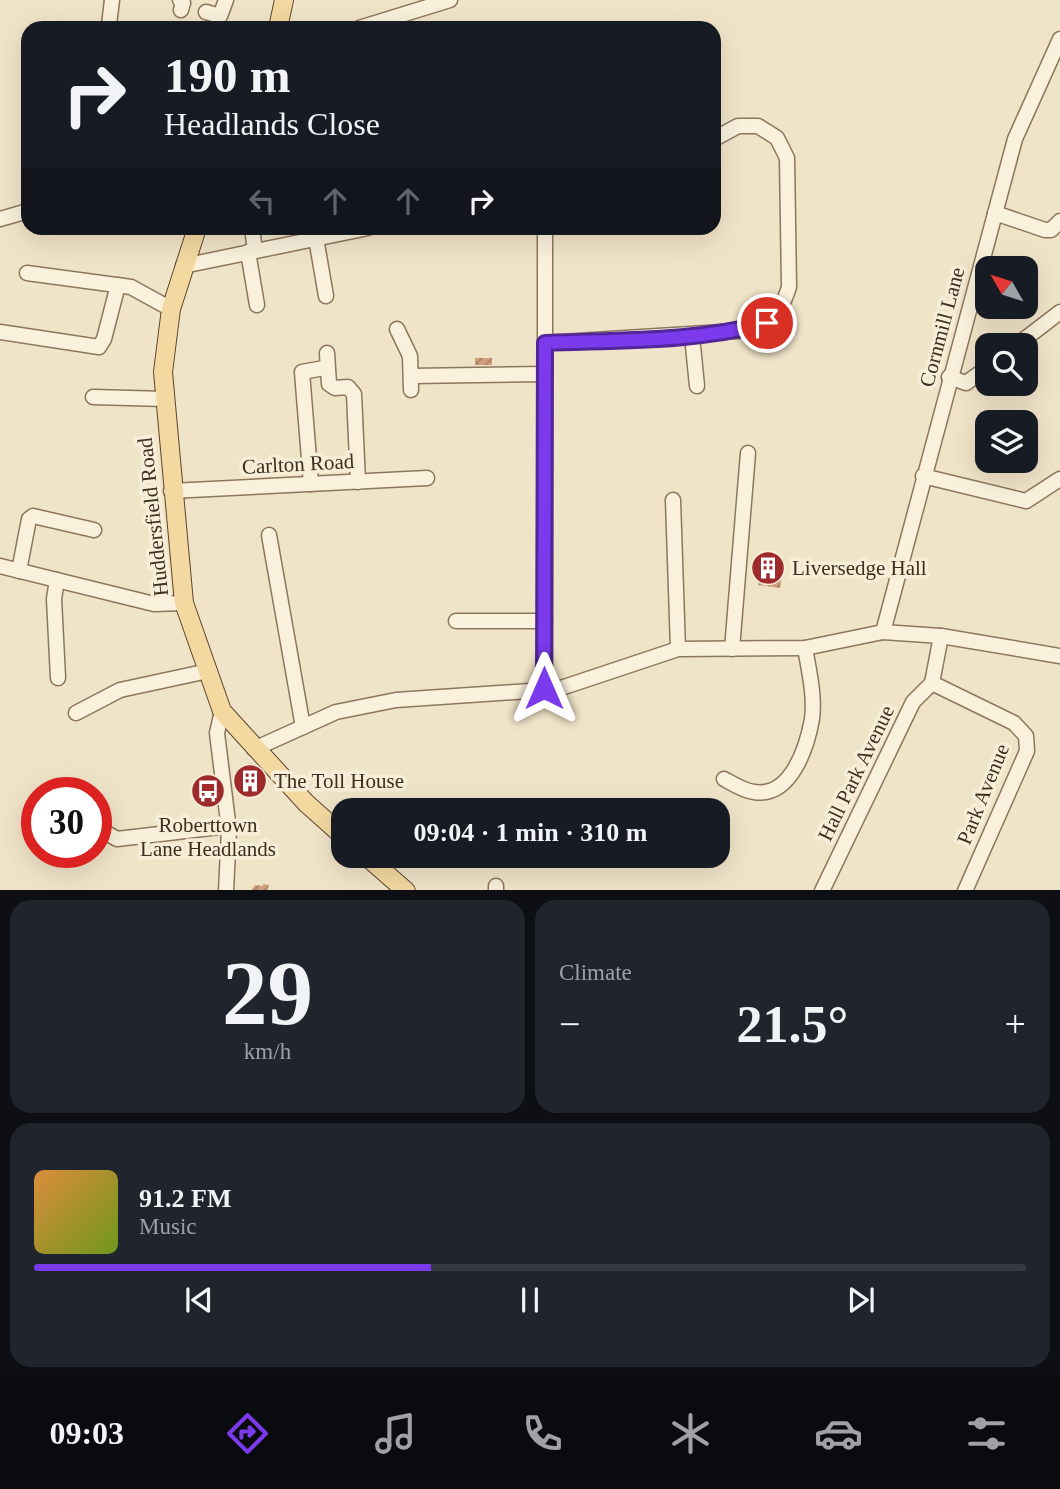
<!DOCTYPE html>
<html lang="en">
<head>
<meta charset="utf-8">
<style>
  :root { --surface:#171b24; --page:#20242c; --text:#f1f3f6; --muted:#9ea1a6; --line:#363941; --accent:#7c3aed }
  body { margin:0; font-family:Georgia,serif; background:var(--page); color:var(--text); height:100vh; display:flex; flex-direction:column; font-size:26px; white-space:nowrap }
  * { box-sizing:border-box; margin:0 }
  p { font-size:23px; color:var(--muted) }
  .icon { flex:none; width:38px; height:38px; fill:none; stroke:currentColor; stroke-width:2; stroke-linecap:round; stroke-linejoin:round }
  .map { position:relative; height:890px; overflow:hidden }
  .details { display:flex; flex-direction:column; gap:10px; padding:10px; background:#0d0f14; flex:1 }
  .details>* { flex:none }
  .top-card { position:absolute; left:21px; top:21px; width:700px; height:214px; border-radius:21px; box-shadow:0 7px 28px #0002; background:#171b24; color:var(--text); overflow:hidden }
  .needle { width:46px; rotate:309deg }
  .controls { position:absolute; left:975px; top:256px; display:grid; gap:14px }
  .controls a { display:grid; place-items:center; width:63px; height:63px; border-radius:14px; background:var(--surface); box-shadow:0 7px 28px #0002; font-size:35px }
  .speed { position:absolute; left:21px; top:777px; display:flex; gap:14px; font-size:35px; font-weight:700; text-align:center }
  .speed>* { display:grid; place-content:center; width:91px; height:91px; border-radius:50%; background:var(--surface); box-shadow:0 7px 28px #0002; line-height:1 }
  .speed .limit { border:10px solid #d22; background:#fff; color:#111 }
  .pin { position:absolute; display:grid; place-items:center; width:60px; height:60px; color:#fff; margin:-30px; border:4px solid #fff; border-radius:50%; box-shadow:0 2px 7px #0007 }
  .me { position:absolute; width:77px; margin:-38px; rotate:0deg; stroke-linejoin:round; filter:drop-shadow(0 0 5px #0008) }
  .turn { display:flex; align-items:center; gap:24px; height:147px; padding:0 28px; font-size:32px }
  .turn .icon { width:91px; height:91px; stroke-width:2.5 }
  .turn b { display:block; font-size:49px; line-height:60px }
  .lanes { display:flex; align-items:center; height:66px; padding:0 28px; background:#0003; justify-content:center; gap:35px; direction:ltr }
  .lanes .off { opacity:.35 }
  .big { font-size:52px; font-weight:600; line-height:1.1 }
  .details .card { flex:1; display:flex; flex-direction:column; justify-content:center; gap:10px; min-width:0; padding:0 24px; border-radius:21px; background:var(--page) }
  .details .dial { align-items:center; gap:0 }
  .dial b { font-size:91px; line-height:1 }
  .song { display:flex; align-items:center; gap:21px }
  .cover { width:84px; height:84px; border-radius:10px; background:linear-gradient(135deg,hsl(30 70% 55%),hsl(80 70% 35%)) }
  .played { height:7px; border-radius:4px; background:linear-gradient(90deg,var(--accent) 40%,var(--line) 40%) }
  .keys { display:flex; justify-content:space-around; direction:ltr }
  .heat { display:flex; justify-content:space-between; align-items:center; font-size:38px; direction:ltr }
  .details .tiles { flex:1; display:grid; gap:10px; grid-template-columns:1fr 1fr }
  .card:last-child { grid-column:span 2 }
  .trip { position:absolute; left:331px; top:798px; width:399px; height:70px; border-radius:21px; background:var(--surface); box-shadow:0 7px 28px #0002; font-weight:600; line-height:70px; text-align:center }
  .dock { display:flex; height:112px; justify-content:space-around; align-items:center; background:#090b0e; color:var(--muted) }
  .dock .icon { width:49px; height:49px }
  .dock .active { color:var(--accent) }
  .dock b { font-size:32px; color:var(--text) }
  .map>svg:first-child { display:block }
  .building { fill:url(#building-hatch) }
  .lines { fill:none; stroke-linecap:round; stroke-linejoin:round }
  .minor-casing { stroke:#8d765c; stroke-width:17 }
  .major-casing { stroke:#5b4430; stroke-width:20 }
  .minor { stroke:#faf1dc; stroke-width:14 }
  .major { stroke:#f3d9a0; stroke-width:18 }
  .route-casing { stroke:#51269a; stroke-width:18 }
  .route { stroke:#7c3aed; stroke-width:12 }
  .labels { text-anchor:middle; stroke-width:7; stroke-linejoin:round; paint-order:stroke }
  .street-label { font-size:21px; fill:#3d2e20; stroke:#f7eed8 }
  .poi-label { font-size:21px; fill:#3d2e20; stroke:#f7eed8; text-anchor:start }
</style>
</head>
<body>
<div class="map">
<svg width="1060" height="891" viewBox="0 0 1060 891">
  <defs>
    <pattern id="building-hatch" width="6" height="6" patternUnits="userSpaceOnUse" patternTransform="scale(1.75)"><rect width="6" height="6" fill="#cf9f7d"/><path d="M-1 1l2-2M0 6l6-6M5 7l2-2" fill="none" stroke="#a98266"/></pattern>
  </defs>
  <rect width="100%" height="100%" fill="#f0e4c8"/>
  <!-- building -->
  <g class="building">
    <polygon points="219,228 244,228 245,233 225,235 218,231"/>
    <rect x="475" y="358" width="17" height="7"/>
    <polygon points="755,556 784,560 780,588 758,585 760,577 752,576"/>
    <polygon points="252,763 253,770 261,779 255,783 259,788 252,794 238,777 246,769 246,764"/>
    <polygon points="263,884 269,885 267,891 251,891 255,885 263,886"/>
  </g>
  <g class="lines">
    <!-- minor casing -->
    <g class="minor-casing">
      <g id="minor">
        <polyline points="180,0 183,3 181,10"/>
        <polyline points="206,12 220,16 226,0"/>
        <polyline points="109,25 112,0"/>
        <polyline points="359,28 450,0"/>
        <polyline points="995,213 1045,230 1051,230 1060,221"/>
        <polyline points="0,219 28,211"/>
        <polyline points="252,228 255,251"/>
        <polyline points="316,238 326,296"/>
        <polyline points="248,252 257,305"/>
        <polyline points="183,266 368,228"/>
        <polyline points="27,273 131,287 171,309"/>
        <polyline points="397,329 410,356 411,390"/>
        <polyline points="0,332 99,347 104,339 118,285"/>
        <polyline points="692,336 697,386"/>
        <path d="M 545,343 L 738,331 C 770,322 779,319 789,287 L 787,158 L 777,138 L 758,126 L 738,126 L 714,139"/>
        <polyline points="1017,345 1060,312"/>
        <polyline points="327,353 329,384 335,388 348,387 354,394 358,482"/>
        <polyline points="412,376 545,374"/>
        <polyline points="949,377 966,383 987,368"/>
        <polyline points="93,397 165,399"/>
        <polyline points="923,476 1026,501 1060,479"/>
        <polyline points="311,484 302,372 324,368"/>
        <polyline points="171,491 427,478"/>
        <polyline points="673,500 678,649"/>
        <polyline points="269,535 303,727"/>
        <polyline points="0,566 154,604 184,603"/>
        <polyline points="19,571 29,519 33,516 94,530"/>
        <polyline points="57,580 54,599 58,678"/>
        <polyline points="456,621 545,621"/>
        <polyline points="883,632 1015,139 1060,39"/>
        <polyline points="732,649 748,453"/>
        <polyline points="932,683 1014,723 1026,736 1027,751 965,891"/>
        <polyline points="545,688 545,228"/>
        <polyline points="222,711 217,733 229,830 226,891"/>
        <polyline points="76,713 120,690 208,671"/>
        <polyline points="254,749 336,712 396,700 558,689 678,649 805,648 883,632 941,636 1060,656"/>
        <path d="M 724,779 C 733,784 744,791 754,792 C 791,798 807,747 812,719 C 815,696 809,671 805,648"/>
        <polyline points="96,827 117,839 228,826"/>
        <polyline points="496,891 496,886"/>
        <polyline points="822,891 913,702 932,683 941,636"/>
      </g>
    </g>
    <!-- major casing -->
    <g class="major-casing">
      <g id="major">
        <polyline points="278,28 284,0"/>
        <polyline points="197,228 171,309 163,372 184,603 222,711 306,803 343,836"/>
        <polyline points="366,856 406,891"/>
      </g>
    </g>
    <!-- minor -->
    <use href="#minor" class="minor"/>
    <!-- major -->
    <use href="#major" class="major"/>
  </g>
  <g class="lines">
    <!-- route casing -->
    <g class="route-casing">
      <path id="route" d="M 544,688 L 545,343 C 618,340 696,342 767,323"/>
    </g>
    <!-- route -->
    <use href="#route" class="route"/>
  </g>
  <!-- icons -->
  <defs>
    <g id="building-disc" transform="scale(1.75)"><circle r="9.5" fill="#9e2a2b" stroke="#f7eed8"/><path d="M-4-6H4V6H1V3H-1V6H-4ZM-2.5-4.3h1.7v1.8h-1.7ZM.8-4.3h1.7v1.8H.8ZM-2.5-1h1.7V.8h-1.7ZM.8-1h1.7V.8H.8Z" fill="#fff"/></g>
    <g id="bus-disc" transform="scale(1.75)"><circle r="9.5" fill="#9e2a2b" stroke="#f7eed8"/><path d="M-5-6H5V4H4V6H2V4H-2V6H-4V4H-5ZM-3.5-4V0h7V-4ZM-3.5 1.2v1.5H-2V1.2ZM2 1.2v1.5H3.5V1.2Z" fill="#fff"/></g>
  </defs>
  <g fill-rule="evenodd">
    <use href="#building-disc" x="768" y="568"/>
    <use href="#building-disc" x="250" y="781"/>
    <use href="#bus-disc" x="208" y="791"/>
  </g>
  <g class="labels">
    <!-- street labels -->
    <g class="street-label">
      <text transform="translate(942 327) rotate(-75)" y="7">Cornmill Lane</text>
      <text transform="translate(298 464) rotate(-3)" y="7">Carlton Road</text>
      <text transform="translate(153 517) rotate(-96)" y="7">Huddersfield Road</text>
      <text transform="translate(856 773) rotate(-64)" y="7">Hall Park Avenue</text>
      <text transform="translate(983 794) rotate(-68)" y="7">Park Avenue</text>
    </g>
    <!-- poi labels -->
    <g class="poi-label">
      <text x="792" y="575">Liversedge Hall</text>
      <text x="274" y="788">The Toll House</text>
      <text x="208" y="832" text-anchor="middle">Roberttown<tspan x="208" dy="24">Lane Headlands</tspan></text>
    </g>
  </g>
</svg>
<div class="controls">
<a><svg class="needle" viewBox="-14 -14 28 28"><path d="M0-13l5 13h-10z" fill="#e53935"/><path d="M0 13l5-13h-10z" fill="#9ea1a6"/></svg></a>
<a><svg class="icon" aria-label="search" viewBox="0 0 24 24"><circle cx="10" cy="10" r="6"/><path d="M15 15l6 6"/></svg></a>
<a><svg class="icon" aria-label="layers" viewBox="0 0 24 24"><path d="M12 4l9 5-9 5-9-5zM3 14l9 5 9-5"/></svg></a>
</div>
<div class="speed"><div class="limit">30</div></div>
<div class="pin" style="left:767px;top:323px;background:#d93025"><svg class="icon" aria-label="arrive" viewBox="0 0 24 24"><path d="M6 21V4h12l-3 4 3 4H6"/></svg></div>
<svg class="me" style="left:544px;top:688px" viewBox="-20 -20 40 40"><path d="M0-17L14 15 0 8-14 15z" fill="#7c3aed" stroke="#fff" stroke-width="4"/></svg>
<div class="trip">09:04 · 1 min · 310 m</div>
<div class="top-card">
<div class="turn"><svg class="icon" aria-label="right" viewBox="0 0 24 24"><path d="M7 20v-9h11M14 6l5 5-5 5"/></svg><div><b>190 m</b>Headlands Close</div></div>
<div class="lanes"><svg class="icon off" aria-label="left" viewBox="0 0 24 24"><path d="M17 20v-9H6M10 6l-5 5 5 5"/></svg><svg class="icon off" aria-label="ahead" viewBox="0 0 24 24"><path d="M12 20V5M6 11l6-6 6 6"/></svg><svg class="icon off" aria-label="ahead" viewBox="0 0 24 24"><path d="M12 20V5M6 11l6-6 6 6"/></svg><svg class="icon" aria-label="right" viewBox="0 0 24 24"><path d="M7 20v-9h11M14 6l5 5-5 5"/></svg></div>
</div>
</div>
<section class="details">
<div class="tiles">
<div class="card dial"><b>29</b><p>km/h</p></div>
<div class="card"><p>Climate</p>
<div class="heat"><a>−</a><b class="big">21.5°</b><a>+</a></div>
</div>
<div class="card">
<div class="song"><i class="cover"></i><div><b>91.2 FM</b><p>Music</p></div></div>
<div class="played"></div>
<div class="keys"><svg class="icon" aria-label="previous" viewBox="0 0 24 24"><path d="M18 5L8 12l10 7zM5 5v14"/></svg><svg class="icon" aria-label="pause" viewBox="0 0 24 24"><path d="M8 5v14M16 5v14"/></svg><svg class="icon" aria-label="next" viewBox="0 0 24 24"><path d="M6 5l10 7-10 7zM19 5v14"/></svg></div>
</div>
</div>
</section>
<nav class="dock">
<b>09:03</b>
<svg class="icon active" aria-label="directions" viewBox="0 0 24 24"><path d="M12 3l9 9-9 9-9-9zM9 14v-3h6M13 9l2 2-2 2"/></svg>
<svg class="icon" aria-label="music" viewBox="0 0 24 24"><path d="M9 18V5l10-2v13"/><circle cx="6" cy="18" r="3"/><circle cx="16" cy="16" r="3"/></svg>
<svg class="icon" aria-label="phone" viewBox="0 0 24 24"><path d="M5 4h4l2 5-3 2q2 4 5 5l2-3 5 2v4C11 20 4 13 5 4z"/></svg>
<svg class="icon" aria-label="climate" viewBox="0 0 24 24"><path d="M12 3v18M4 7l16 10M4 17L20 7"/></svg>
<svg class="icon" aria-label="car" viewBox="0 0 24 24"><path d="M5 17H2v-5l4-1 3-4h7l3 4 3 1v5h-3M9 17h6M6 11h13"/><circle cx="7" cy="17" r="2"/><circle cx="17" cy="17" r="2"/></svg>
<svg class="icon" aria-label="filters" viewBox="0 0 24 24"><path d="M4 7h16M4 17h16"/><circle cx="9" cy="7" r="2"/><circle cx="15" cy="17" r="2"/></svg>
</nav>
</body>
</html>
